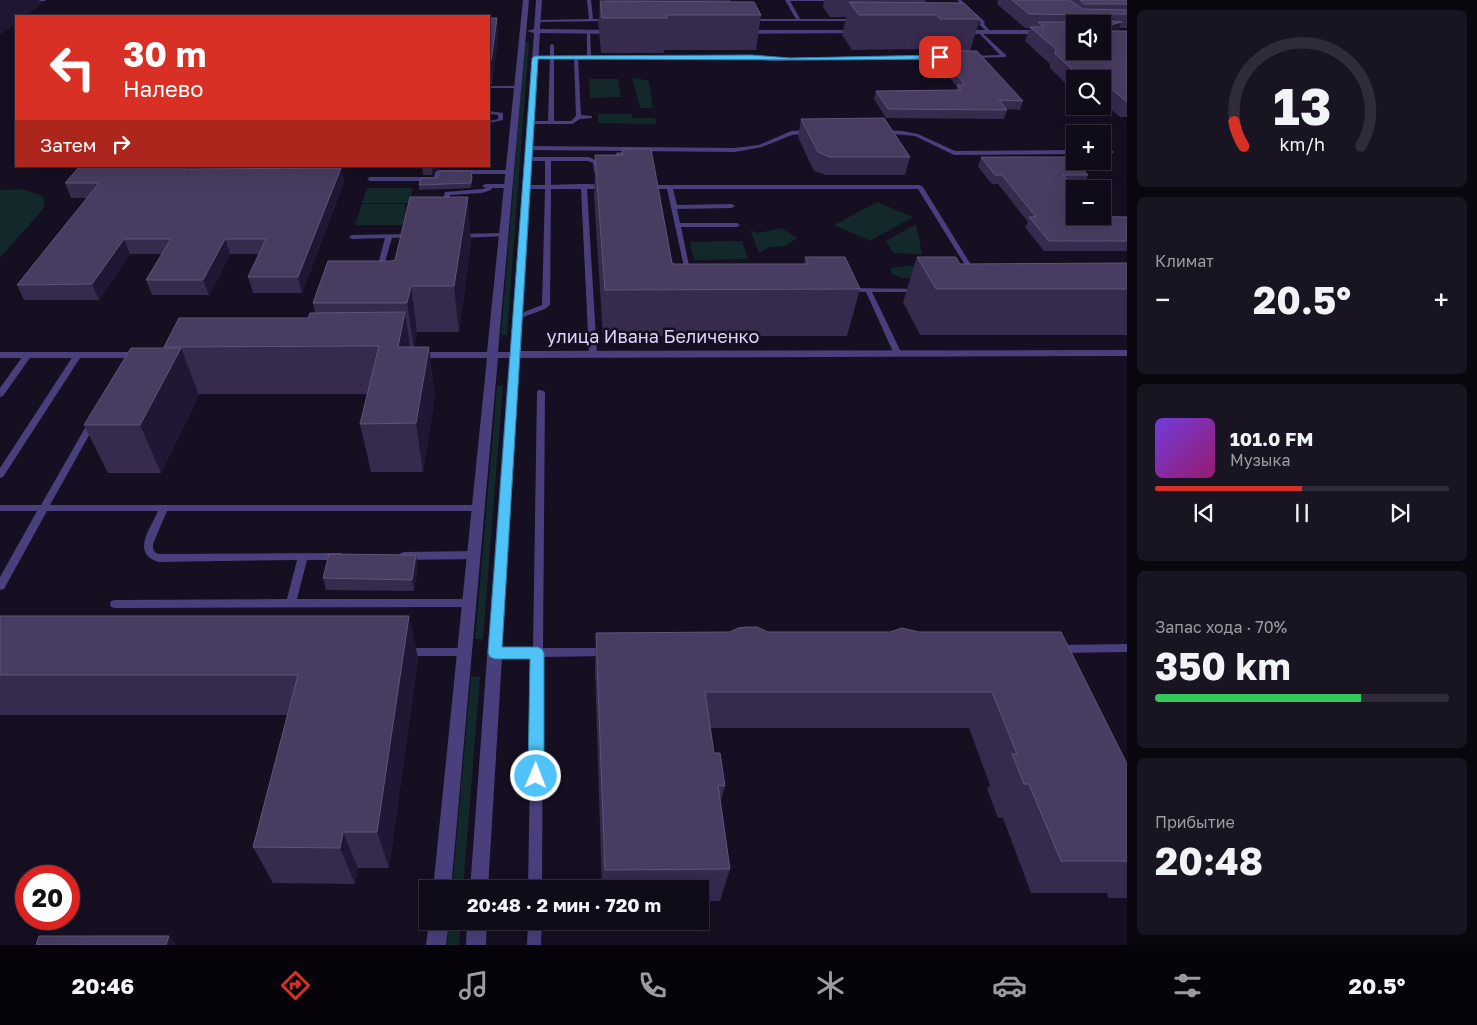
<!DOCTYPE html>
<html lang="ru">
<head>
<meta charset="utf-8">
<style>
  :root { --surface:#100b19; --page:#191422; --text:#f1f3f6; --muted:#9c9ba2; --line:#302b38; --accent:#d93025 }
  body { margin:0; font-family:"Golos Text",sans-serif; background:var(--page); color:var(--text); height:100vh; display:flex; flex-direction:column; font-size:19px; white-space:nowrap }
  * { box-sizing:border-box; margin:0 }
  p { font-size:16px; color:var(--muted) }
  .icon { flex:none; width:28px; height:28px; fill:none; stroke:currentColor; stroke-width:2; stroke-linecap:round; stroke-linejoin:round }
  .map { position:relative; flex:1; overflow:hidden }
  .details { display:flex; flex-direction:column; gap:10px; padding:10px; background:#09060e; width:350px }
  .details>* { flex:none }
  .hud { position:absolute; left:15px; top:15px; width:475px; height:152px; border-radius:0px; box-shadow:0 5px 20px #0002,0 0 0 1px var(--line); background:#d93025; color:#fff; overflow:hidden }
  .controls { position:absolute; left:1066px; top:15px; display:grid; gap:10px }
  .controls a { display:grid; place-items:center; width:45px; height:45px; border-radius:0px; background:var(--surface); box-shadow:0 5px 20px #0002,0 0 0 1px var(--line); font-size:25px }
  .speed { position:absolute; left:15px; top:865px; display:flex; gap:10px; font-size:25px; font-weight:700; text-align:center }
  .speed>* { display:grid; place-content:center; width:65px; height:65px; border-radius:50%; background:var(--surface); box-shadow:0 5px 20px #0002,0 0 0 1px var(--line); line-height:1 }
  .speed .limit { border:8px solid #d22; background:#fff; color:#111 }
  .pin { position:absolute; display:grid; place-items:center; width:42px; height:42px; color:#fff; margin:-21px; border-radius:10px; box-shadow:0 2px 8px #0006 }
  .me { position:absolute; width:55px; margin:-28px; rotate:1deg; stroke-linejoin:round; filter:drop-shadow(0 0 4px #0008) }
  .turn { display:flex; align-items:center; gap:18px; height:105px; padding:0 25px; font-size:22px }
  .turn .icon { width:65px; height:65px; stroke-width:2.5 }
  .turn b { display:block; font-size:35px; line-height:42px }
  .then { display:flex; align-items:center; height:48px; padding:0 25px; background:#0003; gap:10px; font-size:19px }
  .big { font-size:38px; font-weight:700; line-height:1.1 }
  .details .tile { flex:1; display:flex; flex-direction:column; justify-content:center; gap:8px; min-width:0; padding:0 18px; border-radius:8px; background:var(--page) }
  .details .dial { align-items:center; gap:0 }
  .dial svg { height:130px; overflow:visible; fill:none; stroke:var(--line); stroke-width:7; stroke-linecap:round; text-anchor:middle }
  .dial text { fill:var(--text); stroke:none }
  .song { display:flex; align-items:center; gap:15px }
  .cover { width:60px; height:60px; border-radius:8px; background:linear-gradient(135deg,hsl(260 70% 55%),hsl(320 70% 35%)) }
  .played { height:5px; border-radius:2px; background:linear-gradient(90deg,var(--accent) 50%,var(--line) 50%) }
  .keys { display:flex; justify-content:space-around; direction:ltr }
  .heat { display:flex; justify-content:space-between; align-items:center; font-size:28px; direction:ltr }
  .charge { height:8px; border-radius:4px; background:linear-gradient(90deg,#34c759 70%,var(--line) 0) }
  .trip { position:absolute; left:419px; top:880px; width:290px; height:50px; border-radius:0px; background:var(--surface); box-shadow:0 5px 20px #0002,0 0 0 1px var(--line); font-weight:700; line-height:50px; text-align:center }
  .tabs { display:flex; height:80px; justify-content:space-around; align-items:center; background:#06040a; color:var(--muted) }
  .tabs .icon { width:35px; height:35px }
  .tabs .active { color:var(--accent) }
  .tabs b { font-size:22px; color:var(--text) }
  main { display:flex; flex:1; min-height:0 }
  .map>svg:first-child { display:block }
  .green { fill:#13282a }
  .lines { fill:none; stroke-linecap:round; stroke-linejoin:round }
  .lane { fill:#493f7c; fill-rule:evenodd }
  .street { fill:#493f7c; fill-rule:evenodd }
  .wall { fill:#362a4d }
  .shaded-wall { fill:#211734 }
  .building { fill:#483c60; stroke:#5f5478 }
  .route { fill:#4fc3f7; stroke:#337fa1 }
  .labels { text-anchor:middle; stroke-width:5; stroke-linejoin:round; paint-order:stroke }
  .street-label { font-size:18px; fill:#ddd3fb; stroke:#150f21 }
</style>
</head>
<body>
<main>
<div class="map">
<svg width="1127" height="945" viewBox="0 0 1127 945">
  <rect width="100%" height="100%" fill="#150f21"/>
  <!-- green -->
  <g class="green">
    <polygon points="525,42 529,42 507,335 501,335"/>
    <polygon points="632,77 649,81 653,108 640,108"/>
    <polygon points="589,79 618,79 621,97 590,98"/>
    <polygon points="598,114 632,114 633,118 655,118 656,124 598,123"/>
    <polygon points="367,188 413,188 409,203 362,203"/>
    <polygon points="23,189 42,196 44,200 44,208 0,258 0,190"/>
    <polygon points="877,202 913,217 870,241 834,225"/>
    <polygon points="362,204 404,204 407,212 405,213 412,219 406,225 355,225"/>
    <polygon points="916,224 922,254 893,253 886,241"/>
    <polygon points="781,228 797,238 786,246 770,247 759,253 750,230 758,233"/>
    <polygon points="742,241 748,259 694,260 690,242"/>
    <polygon points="941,262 949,278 901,278 892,274 890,268"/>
    <polygon points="497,386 503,386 483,639 475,639"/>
    <polygon points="471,676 480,677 463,889 452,889"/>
    <polygon points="449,921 461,921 459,945 447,945"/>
  </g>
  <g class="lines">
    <!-- lane -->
    <g class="lane">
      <polygon points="27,0 45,0 46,1 28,2 26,1"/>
      <polygon points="587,0 591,0 593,19 610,19 611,21 537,22 535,21 537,20 589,19"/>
      <polygon points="785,0 837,0 835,1 790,1 800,19 855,19 857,20 855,21 748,21 746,20 748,19 796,19"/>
      <polygon points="957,0 961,0 985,22 984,24 990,31 990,33 988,33 979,24 981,23"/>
      <path d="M 587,31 L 590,32 L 591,56 L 751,56 L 770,59 L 947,56 L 949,57 L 947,58 L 770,61 L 751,58 L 578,58 L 581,115 L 592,116 L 592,118 L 580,119 L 572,124 L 529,124 L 529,122 L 531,121 L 548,121 L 550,58 L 535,58 L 533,57 L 535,56 L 550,56 L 550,45 L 552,44 L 554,45 L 554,56 L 587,56 ZM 554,58 L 574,58 L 576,116 L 571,121 L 554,121 Z"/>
      <polygon points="980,31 1006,55 1006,57 970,58 972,56 1000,55 979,33"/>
      <polygon points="489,86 517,86 519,87 517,88 489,88"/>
      <polygon points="489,111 503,113 503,120 489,123 489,121 498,119 498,115 489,114"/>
      <polygon points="811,130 814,132 813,133 792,135 762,147 735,152 529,150 526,148 529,146 735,148 759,145 791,131"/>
      <polygon points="884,130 902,131 918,134 955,151 1075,150 1075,154 954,155 915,136 882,133 881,132"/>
      <polygon points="1102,150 1111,150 1114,152 1111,154 1102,154"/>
      <path d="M 589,157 L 599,162 L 598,172 L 594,172 L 593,163 L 588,161 L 551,161 L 551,185 C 564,185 598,182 607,187 L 604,189 L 587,189 L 597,354 L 593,356 L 589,354 L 581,189 L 551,189 L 550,305 L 545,309 L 521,318 L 518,318 L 514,316 L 542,305 L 545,189 L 526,189 L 523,187 L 526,185 L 545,185 L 545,161 L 528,161 L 525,159 L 528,157 Z"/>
      <polygon points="438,170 509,170 512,172 509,174 440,174 439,179 436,181 370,181 367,179 370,177 434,177 435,172"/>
      <polygon points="485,184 507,184 510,186 507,188 492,188 491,190 482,193 450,195 446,209 443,211 440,209 445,192 482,189 486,188 482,186"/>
      <polygon points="920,185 923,187 976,273 975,274 973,275 970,273 918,189 673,189 677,205 732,204 735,206 732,208 677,209 680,223 737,223 740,225 737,227 681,227 691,275 690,276 686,276 667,189 647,189 644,187 647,185"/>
      <polygon points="503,233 506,235 505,236 461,238 458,236 461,234"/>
      <polygon points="413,234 415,235 415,237 392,238 382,272 379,274 376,272 385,238 352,239 349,237 352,235"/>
      <polygon points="850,288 919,289 920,290 917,292 872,292 902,354 901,356 898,356 894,354 866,292 848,291 847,290"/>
      <polygon points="25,353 28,353 32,355 3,396 0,397 0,388"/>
      <polygon points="75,353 78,353 82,355 3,477 0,478 0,468"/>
      <polygon points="538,390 541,390 545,392 543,648 607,648 611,649 612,652 611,655 607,656 543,657 542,889 528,889 532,657 495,657 491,656 490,653 491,650 495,649 533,648 537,392"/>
      <path d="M 93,418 L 97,421 L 50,505 L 478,505 L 481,506 L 483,508 L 481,510 L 478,511 L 167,511 L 153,544 C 153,550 153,552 159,554 L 341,553 L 343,556 L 341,559 L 338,560 L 307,560 L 297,599 L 469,599 L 473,600 L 474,603 L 473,606 L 469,607 L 115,608 L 111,607 L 110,604 L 111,601 L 115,600 L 287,599 L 297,560 L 158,562 C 131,553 150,529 158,511 L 47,511 L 4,589 L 0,590 L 0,577 L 37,511 L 0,511 L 0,505 L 41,505 L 89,421 Z"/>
      <polygon points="474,551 477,552 479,555 477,558 474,559 404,560 401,559 399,556 401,553 404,552"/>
      <polygon points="1127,644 1127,652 1058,653 1054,652 1053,649 1054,646 1058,645"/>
      <polygon points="405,648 465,648 469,649 470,652 469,655 465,656 405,656 401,655 400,652 401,649"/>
      <polygon points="528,921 542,921 541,945 527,945"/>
    </g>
    <!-- street -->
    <g class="street">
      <polygon points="523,0 529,0 498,352 510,352 534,33 527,31 534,29 536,0 542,0 540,29 615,30 618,32 615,34 540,33 521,351 1127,350 1127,356 520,358 488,889 470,889 509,358 498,358 451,889 433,889 487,358 415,358 410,355 415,352 487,352"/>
      <polygon points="860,30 862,33 743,34 740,32 743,30"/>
      <polygon points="1075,30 1075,34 960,34 957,32 960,30"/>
      <polygon points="0,352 142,352 147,355 142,358 0,358"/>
      <polygon points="429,921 449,921 446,945 426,945"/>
      <polygon points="467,921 487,921 486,945 466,945"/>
    </g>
  </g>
  <!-- wall -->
  <g class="wall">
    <polygon points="605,0 731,0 731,2 761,15 756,50 664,50 664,53 601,53 598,20 599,20 600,1 605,1"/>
    <polygon points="824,0 926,0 925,3 980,19 970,51 1023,101 1020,110 1007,109 1007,110 1004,119 886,118 874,99 876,91 956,90 957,87 935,59 936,54 930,54 927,49 852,50 842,35 846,17 830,17 823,7"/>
    <polygon points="998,0 1127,0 1127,28 1119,28 1118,31 1127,31 1127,117 1120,117 1102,102 1102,79 1075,79 1075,87 1066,84 1050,68 1050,64 1025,41 1030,28 1025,28 997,4"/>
    <polygon points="489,18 497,18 498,39 492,84 489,84"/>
    <polygon points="801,119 910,157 905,175 826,175 814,171 798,137"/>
    <polygon points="622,149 672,263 674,264 804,264 805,257 860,289 847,336 603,336 594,197 595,155 617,155 622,153"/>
    <polygon points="981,157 1088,175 1084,184 1072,184 1102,217 1127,217 1127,251 1044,251 1025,227 1028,222 998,184 992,184 978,167"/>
    <polygon points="422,166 474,166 474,168 438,168 434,170 432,175 423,175"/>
    <polygon points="341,168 344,182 302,293 253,293 248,277 259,254 230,254 209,295 152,295 146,280 162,254 130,254 99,300 24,300 17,285 88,198 71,198 65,183 188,169"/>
    <polygon points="473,176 471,188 419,190 419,185"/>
    <polygon points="471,241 459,332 417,332 414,347 435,395 423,472 371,472 360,424 368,394 198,394 199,395 161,473 108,473 84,425 164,348 164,347 308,318 315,312 313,303 391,261"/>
    <polygon points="917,257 960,264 1127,263 1127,335 920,335 903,302"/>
    <polygon points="418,566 414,591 326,590 323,578"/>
    <polygon points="0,616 409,616 418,658 389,868 358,868 355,884 273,883 253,847 287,715 0,715"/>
    <polygon points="768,632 890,632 1127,764 1127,898 1108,898 1107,893 1031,893 1003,818 998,818 987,789 990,785 969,728 710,728 714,753 725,786 720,803 730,869 720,901 700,901 700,889 602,889 595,670 596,633"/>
  </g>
  <!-- shaded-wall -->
  <g class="shaded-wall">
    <polygon points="0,0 39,0 41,4 25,16 16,16 16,23 0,35"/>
    <polygon points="1108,14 1103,27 1122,22 1116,36 1102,39 1102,24 1106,16"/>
    <polygon points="497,18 498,39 492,84 491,61"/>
    <polygon points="432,166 438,166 438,168 434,170 432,175"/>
    <polygon points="341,168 344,182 302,293 298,277"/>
    <polygon points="468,197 471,241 459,332 454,286"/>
    <polygon points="124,239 130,254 99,300 92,284"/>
    <polygon points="225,239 230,254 209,295 203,280"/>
    <polygon points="411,286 417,332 414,349 407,303"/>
    <polygon points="405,312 412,359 398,347"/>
    <polygon points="429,347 435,395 423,472 416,423"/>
    <polygon points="181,348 199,395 161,473 140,425"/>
    <polygon points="416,555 418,566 414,591 412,580"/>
    <polygon points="409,616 418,658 389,868 377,832"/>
    <polygon points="343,832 358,868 355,884 340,848"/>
    <polygon points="169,936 177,945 166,945"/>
  </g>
  <!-- building -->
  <g class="building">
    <polygon points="1012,0 1069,0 1083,9 1127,10 1127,14 1108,14 1106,16 1106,21 1122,22 1102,27 1102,24 1075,24 1075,51 1102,51 1102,31 1127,31 1127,102 1102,81 1102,79 1100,79 1072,69 1055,54 1056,49 1030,27 1044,27 1038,22 1080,22 1082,20 1082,15 1029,14"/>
    <polygon points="1080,0 1127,0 1127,4 1085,4"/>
    <polygon points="600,1 754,2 761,15 666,15 667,18 602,18"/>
    <polygon points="849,2 964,3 980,19 940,19 936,15 859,15"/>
    <polygon points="489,18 497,18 491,61 489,61"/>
    <polygon points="937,51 977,51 1023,101 999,100 1007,110 888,109 876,91 961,90 957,85 965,85"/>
    <polygon points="884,118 910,157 830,157 818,152 801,119"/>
    <polygon points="622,149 651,149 672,263 674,264 808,264 805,257 845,257 860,289 605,290 595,155 623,155"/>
    <rect x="617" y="153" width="5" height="2"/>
    <polygon points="981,157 1071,157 1088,175 1063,175 1076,189 1075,189 1075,216 1127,217 1127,241 1049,241 1029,217 1036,217 1002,175 995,175"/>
    <polygon points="80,166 186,166 184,169 341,168 298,277 248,277 266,239 225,239 203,280 146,280 171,239 124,239 92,284 17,285 99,183 65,183"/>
    <polygon points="441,171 472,171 471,183 419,185 421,178 437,178"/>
    <polygon points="410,197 468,197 454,286 411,286 407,303 313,303 328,261 391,261 395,260"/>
    <polygon points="917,257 956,257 960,264 1127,263 1127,289 936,289"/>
    <polygon points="405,312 398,347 429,347 416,423 360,424 379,346 164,347 179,318 308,318 310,313"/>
    <polygon points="131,348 181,348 140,425 84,425"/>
    <polygon points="329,554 416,555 412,580 323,578"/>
    <polygon points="0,616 409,616 377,832 343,832 340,848 253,847 298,675 0,675"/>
    <polygon points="747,627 757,627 768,632 890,632 902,628 919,632 1061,632 1127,764 1127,861 1061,861 1029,784 1024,784 1012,754 1017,754 992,692 705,692 714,753 720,753 725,786 718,785 730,869 605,870 596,633 730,632 738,628"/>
    <polygon points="39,936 169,936 166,945 36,945"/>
  </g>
  <!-- route -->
  <path class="route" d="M 752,55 L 790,58 L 940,55 L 943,57 L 940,59 C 806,61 672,59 538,59 L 502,647 L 538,647 L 542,649 L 544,653 L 544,776 L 541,781 L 536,784 L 531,781 L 528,776 L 530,659 L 495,659 L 490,657 L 488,653 L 532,58 L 535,56 Z"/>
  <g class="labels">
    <!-- street labels -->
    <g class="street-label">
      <text x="653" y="343">улица Ивана Беличенко</text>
    </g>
  </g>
</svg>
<div class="controls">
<a><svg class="icon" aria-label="sound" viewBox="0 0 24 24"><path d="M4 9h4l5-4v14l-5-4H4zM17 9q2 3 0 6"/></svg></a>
<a><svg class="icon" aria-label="search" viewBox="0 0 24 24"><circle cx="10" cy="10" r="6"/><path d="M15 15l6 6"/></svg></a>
<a>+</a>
<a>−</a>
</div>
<div class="speed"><div class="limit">20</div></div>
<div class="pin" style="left:940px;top:57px;background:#d93025"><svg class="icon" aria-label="arrive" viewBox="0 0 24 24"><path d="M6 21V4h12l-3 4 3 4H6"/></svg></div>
<svg class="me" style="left:536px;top:776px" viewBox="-20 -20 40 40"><circle r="17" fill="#4fc3f7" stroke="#fff" stroke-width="3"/><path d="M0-11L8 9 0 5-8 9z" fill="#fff"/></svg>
<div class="trip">20:48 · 2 мин · 720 m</div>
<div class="hud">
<div class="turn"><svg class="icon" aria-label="left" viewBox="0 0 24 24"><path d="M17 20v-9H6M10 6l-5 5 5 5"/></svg><div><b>30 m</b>Налево</div></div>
<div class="then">Затем<svg class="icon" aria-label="right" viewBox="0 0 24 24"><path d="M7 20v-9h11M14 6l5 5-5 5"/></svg></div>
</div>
</div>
<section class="details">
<div class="tile dial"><svg viewBox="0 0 100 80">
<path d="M14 69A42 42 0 1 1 86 69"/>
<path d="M14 69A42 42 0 0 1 8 54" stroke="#d93025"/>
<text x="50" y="56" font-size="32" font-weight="700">13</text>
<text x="50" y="72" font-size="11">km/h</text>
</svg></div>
<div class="tile"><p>Климат</p>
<div class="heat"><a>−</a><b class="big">20.5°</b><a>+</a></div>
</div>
<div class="tile">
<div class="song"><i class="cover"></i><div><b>101.0 FM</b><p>Музыка</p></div></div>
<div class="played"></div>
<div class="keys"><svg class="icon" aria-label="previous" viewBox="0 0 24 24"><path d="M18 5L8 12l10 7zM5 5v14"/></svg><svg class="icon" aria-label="pause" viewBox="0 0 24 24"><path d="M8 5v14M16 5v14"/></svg><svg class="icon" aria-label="next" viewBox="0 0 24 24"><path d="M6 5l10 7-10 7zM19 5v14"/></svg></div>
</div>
<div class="tile"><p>Запас хода · 70%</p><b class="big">350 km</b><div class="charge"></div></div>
<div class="tile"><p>Прибытие</p><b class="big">20:48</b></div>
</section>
</main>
<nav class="tabs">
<b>20:46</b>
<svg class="icon active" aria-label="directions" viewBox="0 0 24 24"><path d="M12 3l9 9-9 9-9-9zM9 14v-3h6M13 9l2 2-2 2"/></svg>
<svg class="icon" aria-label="music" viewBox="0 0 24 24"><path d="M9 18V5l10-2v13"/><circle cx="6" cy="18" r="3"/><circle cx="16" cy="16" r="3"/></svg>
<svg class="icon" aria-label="phone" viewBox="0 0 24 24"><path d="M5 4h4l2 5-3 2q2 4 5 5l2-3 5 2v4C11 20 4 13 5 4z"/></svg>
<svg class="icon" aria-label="climate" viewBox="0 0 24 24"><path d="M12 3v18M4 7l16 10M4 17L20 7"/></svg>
<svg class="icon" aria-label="car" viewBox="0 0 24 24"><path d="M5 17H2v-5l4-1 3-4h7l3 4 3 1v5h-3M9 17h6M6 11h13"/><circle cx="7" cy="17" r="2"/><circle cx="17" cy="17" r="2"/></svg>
<svg class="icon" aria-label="filters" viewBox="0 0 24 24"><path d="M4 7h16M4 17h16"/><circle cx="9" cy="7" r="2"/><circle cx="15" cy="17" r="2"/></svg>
<b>20.5°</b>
</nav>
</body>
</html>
